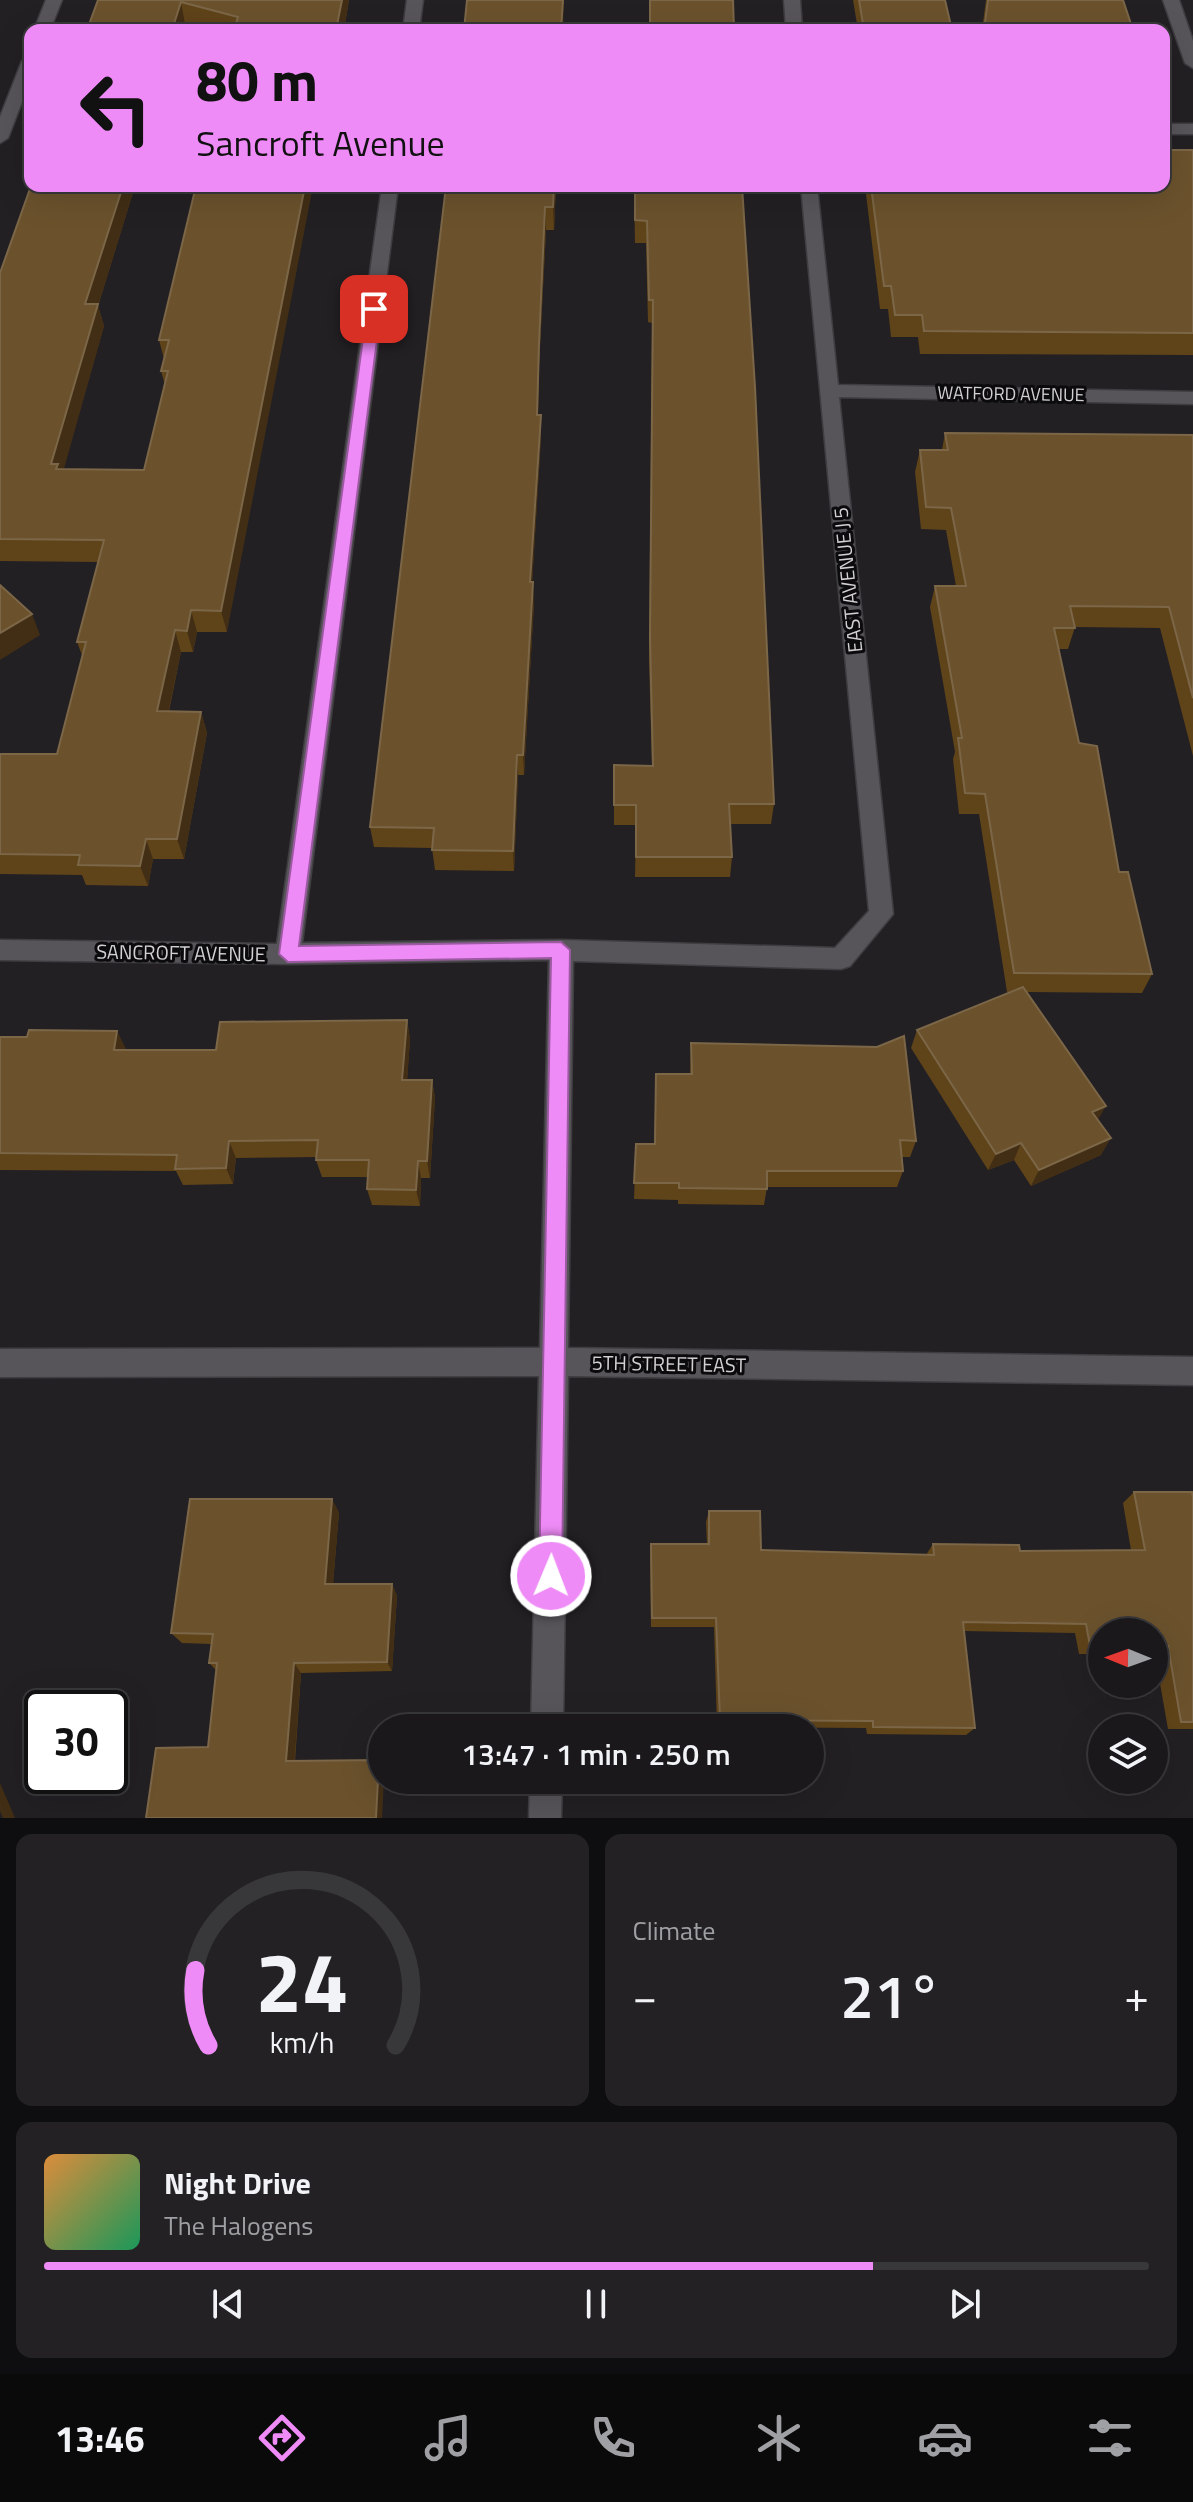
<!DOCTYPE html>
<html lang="en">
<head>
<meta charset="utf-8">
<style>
  :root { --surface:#1a181b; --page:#232124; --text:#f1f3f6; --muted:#9fa0a3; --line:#38373a; --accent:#ef8bf7 }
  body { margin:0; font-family:"Titillium Web",sans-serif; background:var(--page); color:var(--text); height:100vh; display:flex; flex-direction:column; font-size:30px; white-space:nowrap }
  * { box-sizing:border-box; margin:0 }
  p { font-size:26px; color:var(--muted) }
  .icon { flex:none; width:44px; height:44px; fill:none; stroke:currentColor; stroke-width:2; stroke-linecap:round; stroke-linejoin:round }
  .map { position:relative; height:1818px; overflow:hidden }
  .sheet { display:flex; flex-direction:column; gap:16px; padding:16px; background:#0e0d0f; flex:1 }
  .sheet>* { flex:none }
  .guide { position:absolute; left:24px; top:24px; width:1146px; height:168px; border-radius:16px; box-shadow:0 8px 32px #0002,0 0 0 2px var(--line); background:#ef8bf7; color:#111; overflow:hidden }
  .needle { width:52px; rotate:271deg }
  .tools { position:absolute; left:1088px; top:1618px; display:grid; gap:16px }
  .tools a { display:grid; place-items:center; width:80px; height:80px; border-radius:50%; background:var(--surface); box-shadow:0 8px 32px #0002,0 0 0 2px var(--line); font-size:40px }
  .speed { position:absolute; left:24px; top:1690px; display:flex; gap:16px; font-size:40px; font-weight:700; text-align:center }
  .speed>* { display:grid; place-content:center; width:104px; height:104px; border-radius:50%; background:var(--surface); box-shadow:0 8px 32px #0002,0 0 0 2px var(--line); line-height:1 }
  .speed .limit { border:4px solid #111; border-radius:12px; background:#fff; color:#111 }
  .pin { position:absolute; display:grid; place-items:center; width:68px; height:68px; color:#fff; margin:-34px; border-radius:16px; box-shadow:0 4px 12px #0006 }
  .me { position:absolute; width:88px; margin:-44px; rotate:1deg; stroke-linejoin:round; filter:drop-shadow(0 0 6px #0008) }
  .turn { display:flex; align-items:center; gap:28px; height:168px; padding:0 40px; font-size:36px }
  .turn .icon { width:104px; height:104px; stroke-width:2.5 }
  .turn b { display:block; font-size:56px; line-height:68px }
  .big { font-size:60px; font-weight:600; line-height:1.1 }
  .sheet .tile { flex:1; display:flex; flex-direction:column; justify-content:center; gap:12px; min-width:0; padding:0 28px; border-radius:16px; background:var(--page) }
  .sheet .dial { align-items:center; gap:0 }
  .dial svg { height:208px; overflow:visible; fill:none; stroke:var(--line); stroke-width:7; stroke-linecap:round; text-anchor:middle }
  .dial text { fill:var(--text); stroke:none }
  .song { display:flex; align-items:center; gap:24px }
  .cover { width:96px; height:96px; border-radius:12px; background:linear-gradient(135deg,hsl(30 70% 55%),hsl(150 70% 35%)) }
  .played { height:8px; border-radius:4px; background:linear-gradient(90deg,var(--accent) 75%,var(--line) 75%) }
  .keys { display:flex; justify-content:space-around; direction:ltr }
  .heat { display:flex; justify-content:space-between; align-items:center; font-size:44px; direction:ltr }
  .sheet .tiles { flex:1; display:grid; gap:16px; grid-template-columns:1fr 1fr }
  .tile:last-child { grid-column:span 2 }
  .trip { position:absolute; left:368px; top:1714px; width:456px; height:80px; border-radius:40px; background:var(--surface); box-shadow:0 8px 32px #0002,0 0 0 2px var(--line); font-weight:600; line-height:80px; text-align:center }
  .menu { display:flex; height:128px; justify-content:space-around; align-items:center; background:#0a0a0b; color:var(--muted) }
  .menu .icon { width:56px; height:56px }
  .menu .active { color:var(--accent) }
  .menu b { font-size:36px; color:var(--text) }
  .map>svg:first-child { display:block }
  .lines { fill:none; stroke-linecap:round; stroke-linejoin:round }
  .street-casing { stroke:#3f3d41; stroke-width:3 }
  .street { fill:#58555a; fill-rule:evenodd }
  .wall { fill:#5f4319 }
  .shaded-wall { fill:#422e15 }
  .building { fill:#6b522d; stroke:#7b6647; stroke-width:2 }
  .route { fill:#ef8bf7; stroke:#9b5aa1; stroke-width:2 }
  .labels { text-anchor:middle; stroke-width:6; stroke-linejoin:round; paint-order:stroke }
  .far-street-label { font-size:18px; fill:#d2d0d3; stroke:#0b0a0c }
  .street-label { font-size:20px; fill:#d2d0d3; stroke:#0b0a0c }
</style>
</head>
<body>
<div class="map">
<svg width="1193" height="1818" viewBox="0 0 1193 1818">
  <rect width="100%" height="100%" fill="#232024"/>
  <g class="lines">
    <!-- street casing -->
    <g class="street-casing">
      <g id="street">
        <polygon points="46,0 62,0 50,30 34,30"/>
        <polygon points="407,0 423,0 419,30 403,30"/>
        <polygon points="784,0 800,0 802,30 786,30"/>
        <polygon points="1163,0 1179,0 1193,41 1193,68 1185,63"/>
        <polygon points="30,56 30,81 8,138 0,143 0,117 22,61"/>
        <rect x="1164" y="124" width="29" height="10"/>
        <polygon points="382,186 398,186 302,943 561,940 835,948 869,911 801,186 817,186 838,385 1193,392 1193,404 839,397 893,914 850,966 841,969 573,961 568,1348 1193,1357 1193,1385 568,1376 563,1728 531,1728 539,1376 0,1377 0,1349 540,1348 549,960 288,964 0,960 0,940 277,944"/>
        <polygon points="530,1780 562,1780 561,1818 529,1818"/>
      </g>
    </g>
    <!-- street -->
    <use href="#street" class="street"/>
  </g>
  <!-- wall -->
  <g class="wall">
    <polygon points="98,0 349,0 344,30 208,30"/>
    <polygon points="853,0 945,0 952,30 858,30"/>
    <polygon points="986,0 1123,0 1133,30 982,30"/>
    <polygon points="1193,150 1193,355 920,354 918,337 891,337 888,309 880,309 865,186 1164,186"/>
    <polygon points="31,186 135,186 98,306 104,326 63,469 144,470 165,385 161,371 164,359 159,340 196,186 227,632 197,632 193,652 181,652 169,711 201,712 207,733 184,859 153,859 148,886 86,885 82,875 0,874 0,754 57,754 82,655 77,642 98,562 0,561 0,273"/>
    <polygon points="446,186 556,186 554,230 546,230 539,367 538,415 541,415 541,437 532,582 534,603 524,775 518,775 514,871 435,870 432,848 374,847 370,827"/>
    <polygon points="634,186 742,186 774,804 771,824 730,824 732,857 730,877 635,877 636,825 614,825 614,765 652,766 649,660 652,323 648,322 646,243 635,243"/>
    <polygon points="945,433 1193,435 1193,756 1160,628 1075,627 1068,649 1058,649 1079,743 1152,974 1142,993 1027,992 1098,1120 1101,1155 1031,1186 1014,1160 988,1170 911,1048 917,1030 1012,992 1007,992 979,814 959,814 953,759 955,752 930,607 935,586 956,586 946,530 921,529 915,472 920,450 942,450"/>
    <polygon points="407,1020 410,1039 407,1080 432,1080 435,1098 430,1178 421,1178 420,1206 372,1205 367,1189 368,1177 322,1177 316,1160 317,1157 236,1158 233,1184 183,1185 176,1171 0,1170 0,1037 126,1050 216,1050"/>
    <polygon points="691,1043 916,1141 910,1157 901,1157 903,1171 897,1187 767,1187 764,1205 678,1204 678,1200 634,1199 636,1144 654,1144 656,1074 690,1074"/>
    <polygon points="1134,1492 1193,1498 1193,1729 1168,1729 1155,1655 1154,1655 1154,1632 1102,1632 1102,1654 1079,1654 1075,1633 964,1631 975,1728 966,1735 867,1734 866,1728 717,1727 714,1627 651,1627 650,1554 651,1544 707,1544 706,1522 709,1511 761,1550 926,1555 933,1544 1020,1551 1131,1550 1123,1503"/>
    <polygon points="339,1512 333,1584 392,1584 397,1596 392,1671 301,1673 295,1761 379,1760 382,1765 382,1780 208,1747 216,1670 209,1663 211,1644 182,1643 171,1633"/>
  </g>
  <!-- shaded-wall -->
  <g class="shaded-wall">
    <polygon points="342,0 349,0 344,30 336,30"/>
    <polygon points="563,0 564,0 563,30 561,30"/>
    <polygon points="181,2 185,24 183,30 172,30"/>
    <polygon points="123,186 135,186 98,306 104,326 62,476 51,464 85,304"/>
    <polygon points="305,186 313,186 227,632 221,611"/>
    <polygon points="554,186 556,186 554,230 553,207"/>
    <polygon points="545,207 546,230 539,367 538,437 539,344"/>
    <polygon points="541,415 541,437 531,603 530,582"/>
    <polygon points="533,582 534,603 524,775 523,755"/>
    <polygon points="191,610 197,632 193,652 187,631"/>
    <polygon points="32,614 40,635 0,660 0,633"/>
    <polygon points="175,630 181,652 164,732 157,711"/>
    <polygon points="201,712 207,733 184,859 177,839"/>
    <polygon points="517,755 518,775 514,871 513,851"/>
    <polygon points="146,839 153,859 148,886 140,866"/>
    <polygon points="407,1020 410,1039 406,1098 402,1080"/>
    <polygon points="117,1031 126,1049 122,1067 114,1050"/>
    <polygon points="432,1080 435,1098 430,1178 427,1161"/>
    <polygon points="1106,1106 1096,1123 1092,1112"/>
    <polygon points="1111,1138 1101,1155 1031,1186 1039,1170"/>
    <polygon points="229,1141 236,1158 233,1184 226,1168"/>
    <polygon points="1021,1143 1014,1160 988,1170 996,1154"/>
    <polygon points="418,1161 421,1178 420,1206 416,1190"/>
    <polygon points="332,1499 339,1512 332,1595 325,1584"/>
    <polygon points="392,1584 397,1596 392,1671 387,1662"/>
    <polygon points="294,1663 301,1673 294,1768 286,1761"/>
    <polygon points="379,1760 382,1765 382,1780 384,1780 382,1818 376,1818"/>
    <polygon points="0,1783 15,1818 3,1818 0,1811"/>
  </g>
  <!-- building -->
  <g class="building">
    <polygon points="98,0 342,0 336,30 234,30 238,17 181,2 172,30 87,30"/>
    <polygon points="467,0 563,0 561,30 464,30"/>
    <polygon points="650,0 733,0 734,30 650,30"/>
    <polygon points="859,0 945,0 952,30 864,30"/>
    <polygon points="988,0 1123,0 1133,30 984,30"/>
    <polygon points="1164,150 1193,150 1193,333 924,331 922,315 895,315 891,286 884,286 871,186 1164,186"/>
    <polygon points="31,186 123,186 85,304 98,304 51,464 58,464 56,469 144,470 168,371 161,371 169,340 159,340 196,186 305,186 221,611 191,610 187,631 175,630 157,711 201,712 177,839 146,839 140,866 78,865 80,855 0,854 0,754 57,754 86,642 77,642 104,540 0,539 0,273"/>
    <polygon points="446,186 554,186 553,207 545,207 539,344 537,415 541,415 530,582 533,582 523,755 517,755 513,851 432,850 434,828 370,827"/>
    <polygon points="635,186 742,186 755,387 774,804 729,804 732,857 636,857 636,805 614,805 614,765 653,766 650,638 653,300 649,300 647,221 635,220"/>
    <polygon points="945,433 1193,435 1193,698 1169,607 1070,606 1075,628 1054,628 1079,743 1097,746 1119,872 1128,872 1152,974 1014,973 985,794 965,793 958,738 962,738 935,586 966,586 951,508 926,507 920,450 948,450"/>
    <polygon points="0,585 32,614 0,633"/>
    <polygon points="1023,987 1106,1106 1092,1112 1111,1138 1039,1170 1021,1143 996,1154 917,1030"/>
    <polygon points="407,1020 402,1080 432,1080 427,1161 418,1161 416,1190 367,1189 369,1160 316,1160 318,1140 229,1141 226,1168 175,1169 177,1155 0,1153 0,1037 27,1037 29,1030 117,1031 114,1050 216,1050 220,1022"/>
    <polygon points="904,1036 916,1141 900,1140 903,1171 767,1171 767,1189 679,1188 679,1183 634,1183 636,1144 655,1144 656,1074 692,1074 691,1043 877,1047"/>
    <polygon points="1134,1492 1192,1492 1193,1498 1193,1722 1181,1722 1168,1646 1154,1646 1154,1632 1102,1632 1102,1646 1090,1646 1086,1624 963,1622 975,1728 873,1727 873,1721 720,1720 716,1618 652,1618 651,1544 709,1544 709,1511 760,1511 761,1550 934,1555 933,1544 1019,1545 1020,1551 1145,1550"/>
    <polygon points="190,1499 332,1499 325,1584 392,1584 387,1662 294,1663 286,1761 379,1760 376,1818 146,1818 156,1748 208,1747 217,1663 209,1663 213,1634 171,1633"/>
  </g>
  <!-- route -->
  <polygon class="route" points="374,305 381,309 299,946 561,942 570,950 562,1576 559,1584 551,1587 542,1584 539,1576 551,958 288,962 279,954 367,309"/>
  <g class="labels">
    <!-- far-street labels -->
    <g class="far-street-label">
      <text transform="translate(1011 394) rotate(1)" y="6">WATFORD AVENUE</text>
    </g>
    <!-- street labels -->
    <g class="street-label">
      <text transform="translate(848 580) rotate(-96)" y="7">EAST AVENUE J 5</text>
      <text transform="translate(181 953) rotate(1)" y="7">SANCROFT AVENUE</text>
      <text transform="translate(669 1364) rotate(1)" y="7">5TH STREET EAST</text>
    </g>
  </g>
</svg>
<div class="tools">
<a><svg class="needle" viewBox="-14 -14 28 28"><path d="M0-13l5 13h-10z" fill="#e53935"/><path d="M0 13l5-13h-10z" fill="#9fa0a3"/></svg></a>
<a><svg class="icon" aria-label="layers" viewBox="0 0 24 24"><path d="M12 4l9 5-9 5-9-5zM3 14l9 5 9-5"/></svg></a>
</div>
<div class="speed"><div class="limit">30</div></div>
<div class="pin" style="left:374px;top:309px;background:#d93025"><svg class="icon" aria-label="arrive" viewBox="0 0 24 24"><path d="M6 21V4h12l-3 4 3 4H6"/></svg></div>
<svg class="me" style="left:551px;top:1576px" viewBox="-20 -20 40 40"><circle r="17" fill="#ef8bf7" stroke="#fff" stroke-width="3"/><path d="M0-11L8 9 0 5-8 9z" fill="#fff"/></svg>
<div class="trip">13:47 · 1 min · 250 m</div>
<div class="guide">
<div class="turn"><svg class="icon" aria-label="left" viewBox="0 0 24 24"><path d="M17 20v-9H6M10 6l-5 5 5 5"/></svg><div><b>80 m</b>Sancroft Avenue</div></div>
</div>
</div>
<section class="sheet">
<div class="tiles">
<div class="tile dial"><svg viewBox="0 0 100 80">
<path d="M14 69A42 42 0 1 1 86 69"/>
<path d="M14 69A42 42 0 0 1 9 40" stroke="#ef8bf7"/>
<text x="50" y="56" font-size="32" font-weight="700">24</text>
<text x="50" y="72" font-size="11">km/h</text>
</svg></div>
<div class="tile"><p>Climate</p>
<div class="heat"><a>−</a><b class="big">21°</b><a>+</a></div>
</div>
<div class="tile">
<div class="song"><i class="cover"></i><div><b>Night Drive</b><p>The Halogens</p></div></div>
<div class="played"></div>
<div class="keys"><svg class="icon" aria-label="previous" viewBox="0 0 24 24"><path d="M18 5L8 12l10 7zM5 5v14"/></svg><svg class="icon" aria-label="pause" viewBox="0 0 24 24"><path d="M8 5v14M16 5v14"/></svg><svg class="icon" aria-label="next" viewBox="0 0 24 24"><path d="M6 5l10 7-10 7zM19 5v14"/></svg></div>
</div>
</div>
</section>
<nav class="menu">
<b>13:46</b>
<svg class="icon active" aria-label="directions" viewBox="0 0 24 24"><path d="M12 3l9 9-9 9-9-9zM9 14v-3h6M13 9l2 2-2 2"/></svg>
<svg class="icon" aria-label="music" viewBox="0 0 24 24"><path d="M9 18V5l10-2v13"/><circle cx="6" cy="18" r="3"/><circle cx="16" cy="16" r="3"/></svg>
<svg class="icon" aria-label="phone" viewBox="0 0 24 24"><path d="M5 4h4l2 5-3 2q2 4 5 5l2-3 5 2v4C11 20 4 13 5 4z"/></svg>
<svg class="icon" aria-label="climate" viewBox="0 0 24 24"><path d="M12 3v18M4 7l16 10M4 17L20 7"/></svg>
<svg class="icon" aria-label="car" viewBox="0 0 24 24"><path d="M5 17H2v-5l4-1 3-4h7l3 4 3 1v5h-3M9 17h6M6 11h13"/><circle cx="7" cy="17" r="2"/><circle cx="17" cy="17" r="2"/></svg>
<svg class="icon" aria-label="filters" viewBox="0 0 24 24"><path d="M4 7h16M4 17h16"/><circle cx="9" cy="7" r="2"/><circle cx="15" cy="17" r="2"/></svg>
</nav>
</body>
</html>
